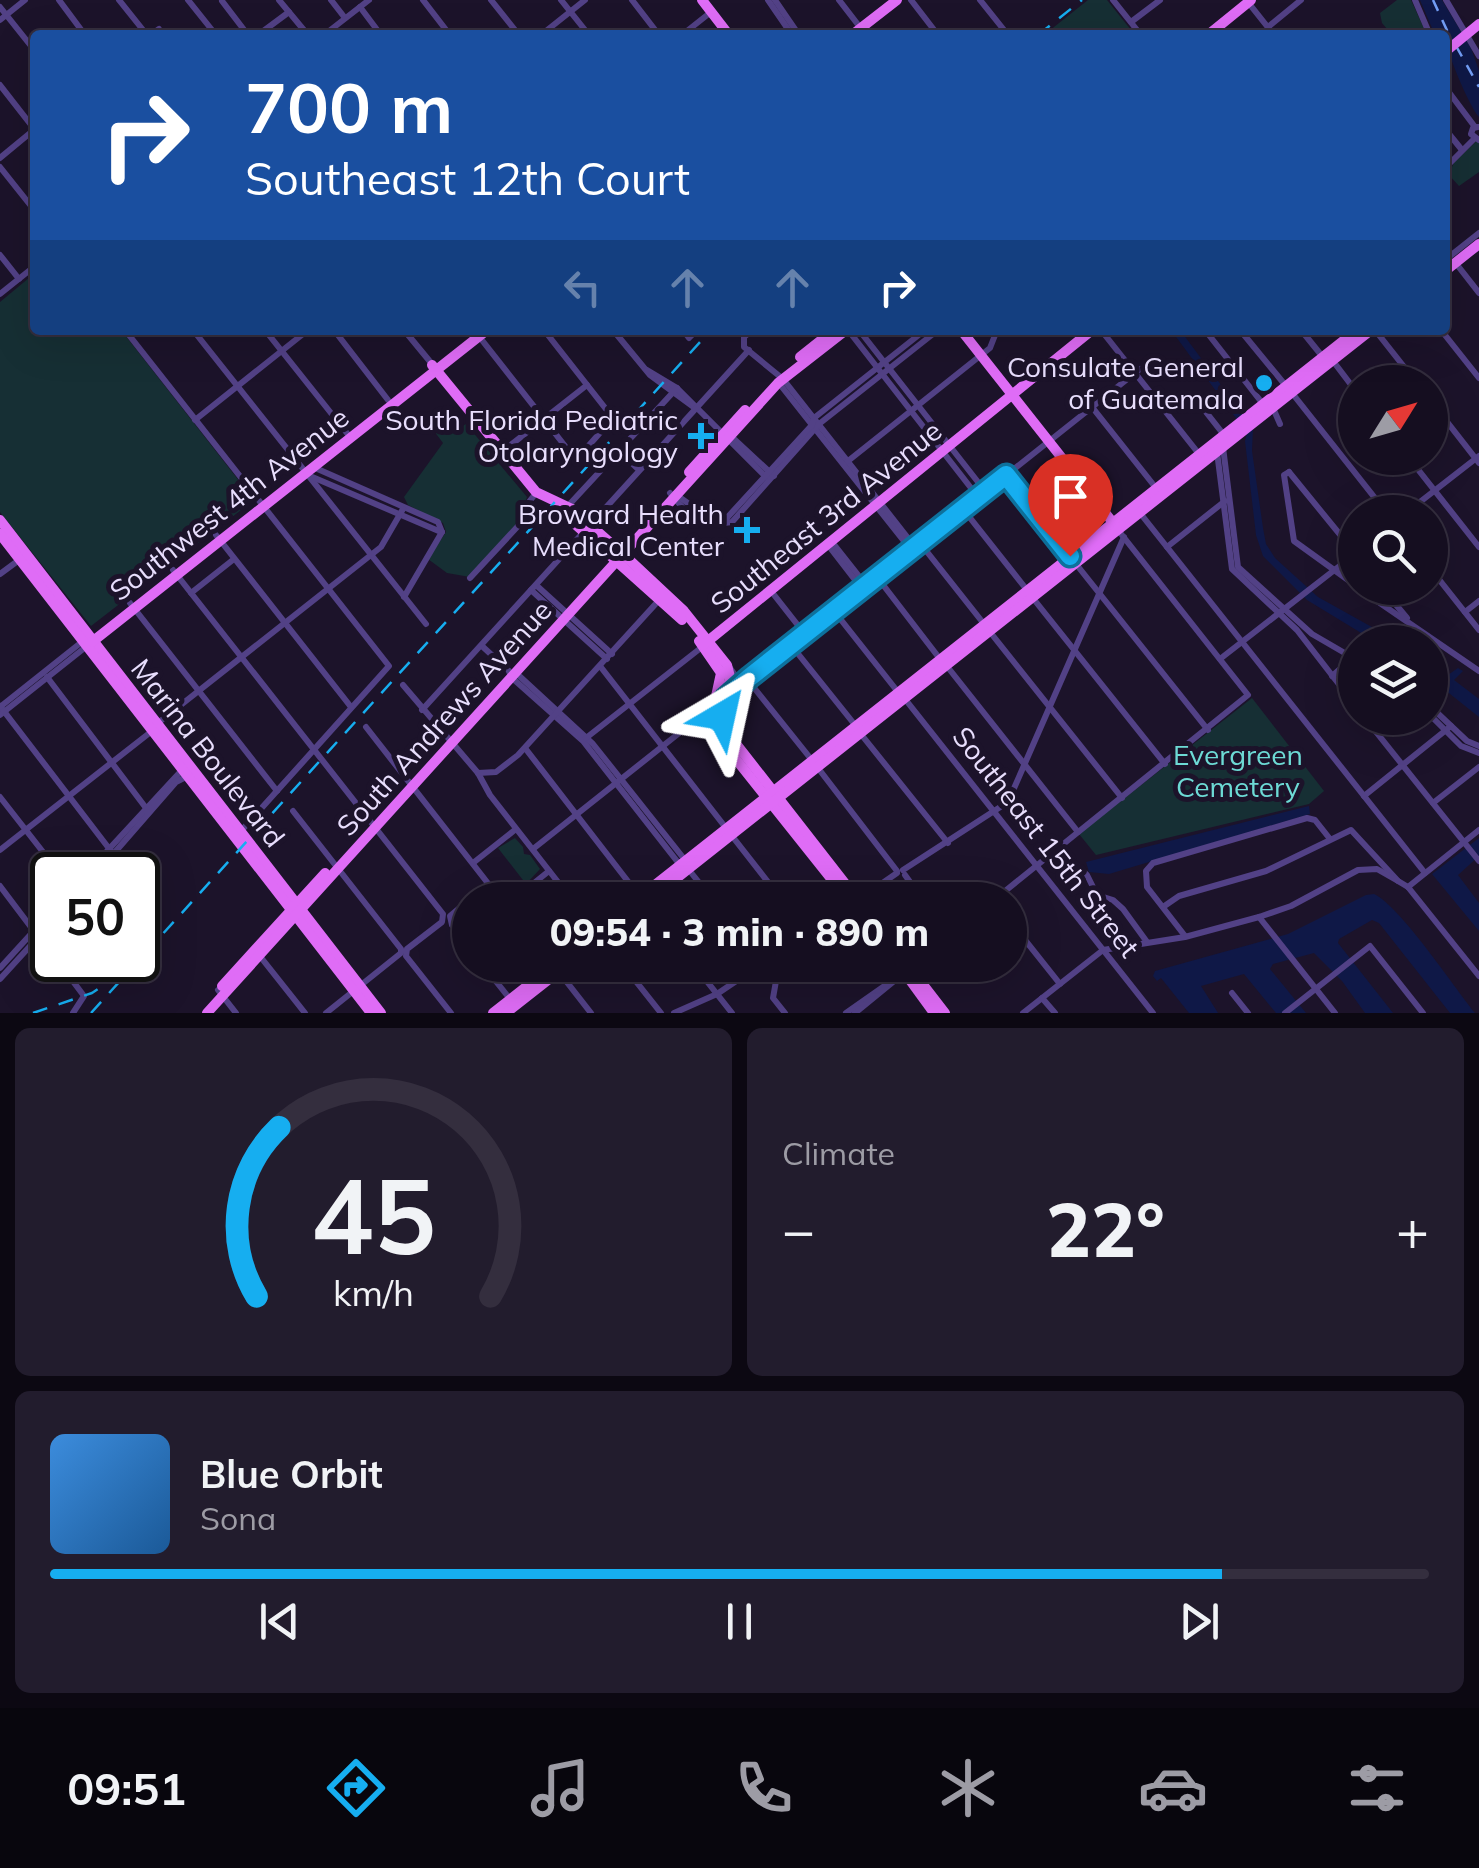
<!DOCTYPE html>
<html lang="en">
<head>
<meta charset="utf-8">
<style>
  :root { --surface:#150e20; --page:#221c2d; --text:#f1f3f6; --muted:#9d9ca5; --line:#342e3e; --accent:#16aef0 }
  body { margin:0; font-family:Mulish,sans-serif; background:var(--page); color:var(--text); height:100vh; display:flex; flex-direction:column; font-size:38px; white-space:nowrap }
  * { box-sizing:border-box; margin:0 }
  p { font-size:32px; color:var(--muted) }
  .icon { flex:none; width:55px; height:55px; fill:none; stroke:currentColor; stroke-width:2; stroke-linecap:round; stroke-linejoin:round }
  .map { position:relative; height:1013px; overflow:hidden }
  .details { display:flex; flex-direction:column; gap:15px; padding:15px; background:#0c0812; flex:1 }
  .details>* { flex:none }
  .top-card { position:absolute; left:30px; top:30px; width:1420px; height:305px; border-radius:10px; box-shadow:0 10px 40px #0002,0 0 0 2px var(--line); background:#1a4fa0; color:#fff; overflow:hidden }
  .needle { width:65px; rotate:53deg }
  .controls { position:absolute; left:1338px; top:365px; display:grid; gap:20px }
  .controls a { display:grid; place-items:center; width:110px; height:110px; border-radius:50%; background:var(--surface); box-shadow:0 10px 40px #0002,0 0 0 2px var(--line); font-size:50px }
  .speed { position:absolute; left:30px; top:852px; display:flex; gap:20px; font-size:50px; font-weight:700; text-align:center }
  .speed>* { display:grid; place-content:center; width:130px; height:130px; border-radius:50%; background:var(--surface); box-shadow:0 10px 40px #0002,0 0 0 2px var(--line); line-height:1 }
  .speed .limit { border:5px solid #111; border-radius:15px; background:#fff; color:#111 }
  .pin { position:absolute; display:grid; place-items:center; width:85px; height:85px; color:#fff; margin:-102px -42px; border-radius:50% 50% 50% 0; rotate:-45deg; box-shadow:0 0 10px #0007 }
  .pin .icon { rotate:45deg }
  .me { position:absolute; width:110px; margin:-55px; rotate:36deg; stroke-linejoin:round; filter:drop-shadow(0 0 8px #0008) }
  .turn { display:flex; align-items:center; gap:35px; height:210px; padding:0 50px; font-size:45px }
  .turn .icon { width:130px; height:130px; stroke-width:2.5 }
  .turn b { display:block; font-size:70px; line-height:85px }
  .lanes { display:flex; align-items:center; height:95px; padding:0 50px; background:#0003; justify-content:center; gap:50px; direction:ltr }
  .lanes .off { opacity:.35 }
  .big { font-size:75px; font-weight:800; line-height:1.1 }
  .details .tile { flex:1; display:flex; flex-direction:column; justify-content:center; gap:15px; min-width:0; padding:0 35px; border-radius:15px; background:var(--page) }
  .details .dial { align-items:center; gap:0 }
  .dial svg { height:260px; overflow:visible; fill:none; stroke:var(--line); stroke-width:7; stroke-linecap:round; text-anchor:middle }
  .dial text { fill:var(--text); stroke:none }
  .song { display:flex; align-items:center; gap:30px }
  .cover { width:120px; height:120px; border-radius:15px; background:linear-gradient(135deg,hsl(210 70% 55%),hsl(210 70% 35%)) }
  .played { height:10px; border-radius:5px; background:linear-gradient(90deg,var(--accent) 85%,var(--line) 85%) }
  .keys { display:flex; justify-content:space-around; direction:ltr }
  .heat { display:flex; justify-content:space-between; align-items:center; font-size:55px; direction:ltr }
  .details .tiles { flex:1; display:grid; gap:15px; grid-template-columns:1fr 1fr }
  .tile:last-child { grid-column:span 2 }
  .trip { position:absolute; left:452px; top:882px; width:575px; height:100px; border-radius:50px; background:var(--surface); box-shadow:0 10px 40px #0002,0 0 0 2px var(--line); font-weight:800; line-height:100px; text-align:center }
  .menu { display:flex; height:160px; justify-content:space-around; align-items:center; background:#08060d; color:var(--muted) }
  .menu .icon { width:70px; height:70px }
  .menu .on { color:var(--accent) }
  .menu b { font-size:45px; color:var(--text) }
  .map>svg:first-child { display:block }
  .green { fill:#162f34 }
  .water { fill:#0f1847 }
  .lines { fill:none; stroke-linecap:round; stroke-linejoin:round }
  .ferry { stroke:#739ef6; stroke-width:2.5; stroke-dasharray:12 10; stroke-linecap:butt }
  .minor { stroke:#524186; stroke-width:6 }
  .major { stroke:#df6cf6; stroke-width:10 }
  .rail { stroke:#16aef0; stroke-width:2.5; stroke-dasharray:15 12; stroke-linecap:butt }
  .route-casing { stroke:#0e719c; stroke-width:25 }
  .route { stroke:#16aef0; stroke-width:18 }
  .poi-dot { fill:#16aef0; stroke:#1c132a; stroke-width:4 }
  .labels { text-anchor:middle; stroke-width:10; stroke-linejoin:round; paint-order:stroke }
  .poi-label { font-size:28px; fill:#e8defd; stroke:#1c132a; text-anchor:end }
  .street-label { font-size:28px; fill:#e8defd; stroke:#1c132a }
  .park-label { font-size:28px; fill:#6ddad5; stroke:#1c132a }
</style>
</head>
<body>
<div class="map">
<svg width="1479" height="1013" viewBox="0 0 1479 1013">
  <rect width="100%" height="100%" fill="#1c132a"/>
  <!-- green -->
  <g class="green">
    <polygon points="1088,0 1107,0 1135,35 1044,35"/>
    <polygon points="1397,0 1411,0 1427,35 1408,35 1405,31 1388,30 1382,23 1380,13"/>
    <polygon points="1479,139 1479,172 1459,186 1449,175 1454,162"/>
    <polygon points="35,273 35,330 121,330 254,500 91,626 0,512 0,302"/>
    <polygon points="444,417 455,431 466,424 527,497 518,522 470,577 447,573 428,559 446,532 443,523 408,505 404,497 443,443 431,427"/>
    <polygon points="1252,698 1324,791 1309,804 1096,855 1079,834"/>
    <polygon points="515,838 523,847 524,854 530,855 540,869 526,884 498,848"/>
  </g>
  <!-- water -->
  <g class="water">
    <path d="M 1420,0 L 1442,0 L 1471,48 L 1479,71 L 1479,117 C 1469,106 1445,49 1445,35 L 1435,35 Z"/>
    <polygon points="1171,330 1180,330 1253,428 1252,451 1263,528 1266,544 1275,558 1318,597 1379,631 1392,642 1376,642 1307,600 1263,556 1256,535 1245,441 1247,433"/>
    <polygon points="1430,665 1448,675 1458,668 1463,671 1454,680 1479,699 1479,717 1430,678"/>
    <polygon points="1309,806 1310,814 1109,874 1089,872 1086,862"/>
    <polygon points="1479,838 1479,856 1458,875 1479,903 1479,931 1432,874"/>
    <path d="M 1374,894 C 1400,906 1454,987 1475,1013 L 1450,1013 L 1379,923 L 1372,920 L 1339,939 L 1338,943 L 1393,1013 L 1365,1013 L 1342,981 L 1314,953 L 1273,964 L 1270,969 L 1306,1013 L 1276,1013 L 1244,974 L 1201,986 L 1218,1013 L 1189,1013 L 1161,978 L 1157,981 L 1153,976 L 1155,971 L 1288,934 L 1366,895 Z"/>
  </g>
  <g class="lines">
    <!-- ferry -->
    <g class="ferry">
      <polyline points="1433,0 1451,39"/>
      <polyline points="1456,46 1479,87"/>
    </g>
    <!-- minor -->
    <g class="minor">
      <polyline points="59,0 85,35"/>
      <polyline points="119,0 147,35"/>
      <polyline points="188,0 216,35"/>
      <polyline points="279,0 308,35"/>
      <polyline points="331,0 345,18"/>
      <polyline points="423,0 450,35"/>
      <polyline points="491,0 519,35"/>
      <polyline points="561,0 589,35"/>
      <polyline points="632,0 659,35"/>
      <polyline points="768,0 792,35"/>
      <polyline points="775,0 799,35"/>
      <polyline points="839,0 866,35"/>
      <polyline points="911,0 938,35"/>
      <polyline points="980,0 1008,35"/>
      <polyline points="1113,0 1141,35"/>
      <polyline points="1415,0 1430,35"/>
      <polyline points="1446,0 1479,56"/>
      <polyline points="222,1 248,35"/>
      <polyline points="1247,1 1274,35"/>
      <polyline points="0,7 35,51"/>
      <polyline points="360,7 381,35"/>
      <polyline points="0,20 25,0"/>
      <polyline points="1131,22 1160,0"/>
      <polyline points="1268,27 1301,0"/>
      <polyline points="151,35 159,29"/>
      <polyline points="258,35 289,12"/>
      <polyline points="324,35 369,0"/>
      <polyline points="541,35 585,0"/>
      <polyline points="682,35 711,12"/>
      <polyline points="0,85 35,130"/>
      <polyline points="1445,87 1475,127"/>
      <polyline points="1478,127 1473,128 1471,134 1479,140"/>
      <polyline points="1445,129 1462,150"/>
      <polyline points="0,158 35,129"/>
      <polyline points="0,167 35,211"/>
      <polyline points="1445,168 1474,139"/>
      <polyline points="0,255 19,279"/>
      <polyline points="1445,260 1479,233"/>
      <polyline points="1458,266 1479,293"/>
      <polyline points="0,294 35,266"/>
      <polyline points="125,330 389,666 241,831"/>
      <polyline points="193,330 426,624"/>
      <polyline points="265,330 350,437"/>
      <polyline points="334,330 388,400"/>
      <polyline points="404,330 432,364"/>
      <polyline points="474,330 576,460 613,418 544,330"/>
      <polyline points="613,330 650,375 695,408"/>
      <polyline points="683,330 689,338 697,330"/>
      <polyline points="753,330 744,337 744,347 783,379 915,547"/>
      <polyline points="848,330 978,497"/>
      <polyline points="859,330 985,491"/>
      <polyline points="1101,330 1199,454"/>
      <polyline points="1205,330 1263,404"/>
      <polyline points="1240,330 1286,386"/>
      <polyline points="1301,330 1322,356"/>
      <polyline points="1375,330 1416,382"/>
      <polyline points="1441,330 1479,378"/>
      <polyline points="1333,361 1355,390"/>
      <polyline points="647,370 677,388 767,478"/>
      <polyline points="778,382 911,550"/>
      <polyline points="1292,393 1386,512"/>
      <polyline points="1195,398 1224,435"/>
      <polyline points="1430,400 1479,463"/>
      <polyline points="1092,407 1156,488"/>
      <polyline points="1273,408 1280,424"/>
      <polyline points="195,420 308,330"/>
      <polyline points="728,439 734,439 774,476"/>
      <polyline points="624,447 642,467"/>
      <polyline points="1223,447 1238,567 1312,634 1355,659 1352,666"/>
      <polyline points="619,451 637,468 641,468"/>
      <polyline points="1217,452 1232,569 1297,630 1355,705"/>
      <polyline points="498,455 587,385"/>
      <polyline points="1409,458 1479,547"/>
      <polyline points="848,461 990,348 997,330"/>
      <polyline points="313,467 438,522 442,532"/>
      <polyline points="1289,472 1284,475 1294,541 1355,585"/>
      <polyline points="1289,472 1355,553"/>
      <polyline points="1005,475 1070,556"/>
      <polyline points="310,476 441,532"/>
      <path d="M 670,493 C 687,515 703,527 732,522 L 819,424 L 938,330"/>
      <polyline points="675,494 713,521"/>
      <polyline points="567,507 677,388"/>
      <polyline points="963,509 1027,590"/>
      <polyline points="1407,512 1479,456"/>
      <polyline points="1140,513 1425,873"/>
      <polyline points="725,520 812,425 814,418 925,330"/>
      <polyline points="216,535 351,707"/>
      <polyline points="832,542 866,585"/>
      <polyline points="920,543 984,624"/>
      <polyline points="828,545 862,589"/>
      <polyline points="1167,547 1225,501"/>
      <polyline points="1076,564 1208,730"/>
      <polyline points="1430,568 1479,630"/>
      <polyline points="173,570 443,914 442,922 407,949 406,956 451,1013"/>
      <polyline points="0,574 19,560"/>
      <polyline points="877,577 940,659"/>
      <polyline points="470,578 519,525 525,507 536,493"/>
      <polyline points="536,585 612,654"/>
      <polyline points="1358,588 1479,671"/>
      <polyline points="1382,588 1407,618"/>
      <polyline points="531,590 607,659"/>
      <polyline points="771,591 804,633"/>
      <polyline points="191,593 234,559"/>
      <polyline points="404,597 442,532"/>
      <polyline points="1032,597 1165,764"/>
      <polyline points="130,603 277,791"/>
      <polyline points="834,611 898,692"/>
      <polyline points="1465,612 1479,601"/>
      <polyline points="990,632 1122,798"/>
      <polyline points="791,645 855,725"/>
      <polyline points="482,646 509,671 511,677 583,741 680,865"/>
      <polyline points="1220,659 1355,554"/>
      <polyline points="946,665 1078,832"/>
      <polyline points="600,666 726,828"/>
      <polyline points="730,668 735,675 747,679 811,759"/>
      <polyline points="515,672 593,744 685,860"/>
      <polyline points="1332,676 1347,663"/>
      <polyline points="47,677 149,812"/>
      <polyline points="403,685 478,773 490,795 572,900"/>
      <polyline points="726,698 1140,369"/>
      <polyline points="905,699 1153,1013"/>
      <polyline points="0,706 114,855"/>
      <polyline points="1430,706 1467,741 1479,746"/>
      <polyline points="0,707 83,641"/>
      <polyline points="422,710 749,350"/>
      <polyline points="0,715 87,646"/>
      <polyline points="1430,715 1461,746 1479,753"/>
      <polyline points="1365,718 1479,861"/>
      <polyline points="158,723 381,547 403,509"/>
      <polyline points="366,727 501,900"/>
      <polyline points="860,733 948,843"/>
      <polyline points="586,738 702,647"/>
      <polyline points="525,748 640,897"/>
      <polyline points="818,768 897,871"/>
      <polyline points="478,773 496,772 518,755 661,598"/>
      <polyline points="1364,796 1451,726"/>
      <polyline points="0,797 61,875"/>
      <polyline points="1433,803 1479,767"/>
      <polyline points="293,811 401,949 401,953 326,1013"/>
      <polyline points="732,836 782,900"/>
      <polyline points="533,849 712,707"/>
      <polyline points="1058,849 1087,875 1097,895 1113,900 1123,909 1147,942"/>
      <polyline points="0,850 152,731"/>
      <polyline points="473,863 516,829"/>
      <polyline points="689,870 713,900"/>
      <polyline points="903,870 1008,802 1124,537"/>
      <polyline points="85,875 182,770"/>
      <polyline points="95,875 176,782 188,776"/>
      <polyline points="905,875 923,900"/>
      <polyline points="0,886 52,955"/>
      <polyline points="1408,887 1479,830"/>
      <polyline points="513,900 549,871"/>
      <polyline points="858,900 897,873"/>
      <polyline points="994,900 1248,695 1118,530"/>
      <polyline points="1163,907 1179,896 1266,871 1351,830 1398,881 1408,887 1479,976"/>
      <polyline points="1259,917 1335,1013"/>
      <polyline points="1010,921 1060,984"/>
      <polyline points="1185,936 1147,887 1146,871 1153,863 1307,818 1315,820 1330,839"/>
      <polyline points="470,948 452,925 450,916 488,884"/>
      <polyline points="259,955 305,1013"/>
      <polyline points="57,960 84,996 73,1013"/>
      <polyline points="483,965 510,999"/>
      <polyline points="623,965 661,1013"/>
      <polyline points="694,965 732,1013"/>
      <polyline points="765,965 776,981 773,998 785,1013"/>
      <polyline points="0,968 52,911"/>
      <polyline points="559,972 591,1013"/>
      <polyline points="0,979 52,922"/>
      <polyline points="218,990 236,1013"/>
      <polyline points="1232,993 1248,1013"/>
      <polyline points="1042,998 1055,1013"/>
      <polyline points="674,1013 717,994 760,965"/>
      <polyline points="846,1013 903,973"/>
      <polyline points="855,1013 904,973"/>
      <polyline points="1023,1013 1103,950 1185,937 1259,917 1291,906 1358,870 1377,869 1398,881"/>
      <polyline points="1285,1013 1370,946 1423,1013"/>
    </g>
    <!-- major -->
    <g class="major">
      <polyline points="702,0 729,35"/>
      <polyline points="852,35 897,0"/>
      <polyline points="1208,35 1251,0"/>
      <polyline points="1445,52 1479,24"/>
      <polyline points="1445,271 1479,244"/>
      <polyline points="961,330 1114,524"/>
      <polyline points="800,357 834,330"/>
      <polyline points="432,365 536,492 572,509 623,554 684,611 727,665 730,677 722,716 723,727 858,900"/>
      <polyline points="689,472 745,410"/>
      <polyline points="557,508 682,620"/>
      <polyline points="0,520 381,1013"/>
      <polyline points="0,534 371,1013"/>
      <polyline points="699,641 721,673 712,715 719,738 848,900"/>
      <polyline points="92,642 487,330"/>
      <polyline points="703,645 1092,330"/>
      <polyline points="696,720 704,720 714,733"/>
      <polyline points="636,900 1357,330"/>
      <polyline points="649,900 1371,330"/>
      <polyline points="899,965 934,1013"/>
      <polyline points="908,965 945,1013"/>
      <polyline points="222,986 325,873"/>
      <polyline points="207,1013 778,383 846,330"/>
      <polyline points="493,1013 554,965"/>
      <polyline points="506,1013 567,965"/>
    </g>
    <!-- rail -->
    <g class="rail">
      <polyline points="1038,35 1082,0"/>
      <polyline points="33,1013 92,993 110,981"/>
      <polyline points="91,1013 711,330"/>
    </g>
  </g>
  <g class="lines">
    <!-- route casing -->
    <g class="route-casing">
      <polyline id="route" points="722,716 725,699 750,677 1006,475 1070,556"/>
    </g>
    <!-- route -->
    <use href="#route" class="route"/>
  </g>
  <!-- markers -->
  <g class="poi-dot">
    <circle cx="1264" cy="383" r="10"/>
    <path d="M696 421h10v10h10v10h-10v10h-10v-10h-10v-10h10z"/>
    <path d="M742 515h10v10h10v10h-10v10h-10v-10h-10v-10h10z"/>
  </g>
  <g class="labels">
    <!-- poi labels -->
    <g class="poi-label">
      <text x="1244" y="377">Consulate General<tspan x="1244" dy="32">of Guatemala</tspan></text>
      <text x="678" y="430">South Florida Pediatric<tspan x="678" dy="32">Otolaryngology</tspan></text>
      <text x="724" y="524">Broward Health<tspan x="724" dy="32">Medical Center</tspan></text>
    </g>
    <!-- street labels -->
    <g class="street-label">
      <text transform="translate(229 504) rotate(-38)" y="10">Southwest 4th Avenue</text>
      <text transform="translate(826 517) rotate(-39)" y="10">Southeast 3rd Avenue</text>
      <text transform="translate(444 718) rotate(-48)" y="10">South Andrews Avenue</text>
      <text transform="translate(208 753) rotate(52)" y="10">Marina Boulevard</text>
      <text transform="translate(1046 842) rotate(52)" y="10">Southeast 15th Street</text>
    </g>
    <!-- park labels -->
    <g class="park-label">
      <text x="1238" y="765">Evergreen<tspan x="1238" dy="32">Cemetery</tspan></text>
    </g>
  </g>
</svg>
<div class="controls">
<a><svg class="needle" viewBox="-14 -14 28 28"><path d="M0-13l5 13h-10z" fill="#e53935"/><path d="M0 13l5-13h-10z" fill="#9d9ca5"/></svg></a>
<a><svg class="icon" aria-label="search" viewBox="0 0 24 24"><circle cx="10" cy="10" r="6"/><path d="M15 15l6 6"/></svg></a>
<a><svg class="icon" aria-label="layers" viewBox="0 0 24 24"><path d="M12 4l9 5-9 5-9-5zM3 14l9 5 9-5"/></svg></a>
</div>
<div class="speed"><div class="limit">50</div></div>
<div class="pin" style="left:1070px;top:556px;background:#d93025"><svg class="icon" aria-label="arrive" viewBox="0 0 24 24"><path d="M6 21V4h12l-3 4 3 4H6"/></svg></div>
<svg class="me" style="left:722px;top:716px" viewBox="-20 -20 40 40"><path d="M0-17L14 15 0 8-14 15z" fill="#16aef0" stroke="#fff" stroke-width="4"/></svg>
<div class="trip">09:54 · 3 min · 890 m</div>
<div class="top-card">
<div class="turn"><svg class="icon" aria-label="right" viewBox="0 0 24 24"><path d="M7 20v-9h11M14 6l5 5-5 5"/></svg><div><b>700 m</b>Southeast 12th Court</div></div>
<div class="lanes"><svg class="icon off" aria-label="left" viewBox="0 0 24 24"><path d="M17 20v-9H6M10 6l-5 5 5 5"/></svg><svg class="icon off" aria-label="ahead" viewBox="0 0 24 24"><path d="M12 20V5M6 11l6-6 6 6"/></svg><svg class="icon off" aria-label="ahead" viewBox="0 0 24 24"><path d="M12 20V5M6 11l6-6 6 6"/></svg><svg class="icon" aria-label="right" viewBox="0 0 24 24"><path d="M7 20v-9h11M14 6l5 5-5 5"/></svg></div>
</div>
</div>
<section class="details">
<div class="tiles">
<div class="tile dial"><svg viewBox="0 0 100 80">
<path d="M14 69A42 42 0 1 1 86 69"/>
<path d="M14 69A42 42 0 0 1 21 17" stroke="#16aef0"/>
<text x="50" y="56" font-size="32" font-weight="700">45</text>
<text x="50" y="72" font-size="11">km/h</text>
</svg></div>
<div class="tile"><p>Climate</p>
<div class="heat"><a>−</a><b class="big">22°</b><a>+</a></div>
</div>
<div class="tile">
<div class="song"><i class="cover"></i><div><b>Blue Orbit</b><p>Sona</p></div></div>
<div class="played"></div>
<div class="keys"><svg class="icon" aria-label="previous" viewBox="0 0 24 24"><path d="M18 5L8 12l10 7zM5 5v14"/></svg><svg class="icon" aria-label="pause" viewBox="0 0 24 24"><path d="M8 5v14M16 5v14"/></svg><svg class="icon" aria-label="next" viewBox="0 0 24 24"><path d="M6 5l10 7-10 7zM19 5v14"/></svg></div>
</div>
</div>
</section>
<nav class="menu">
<b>09:51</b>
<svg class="icon on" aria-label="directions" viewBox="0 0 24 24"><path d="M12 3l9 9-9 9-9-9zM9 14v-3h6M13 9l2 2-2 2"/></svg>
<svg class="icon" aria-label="music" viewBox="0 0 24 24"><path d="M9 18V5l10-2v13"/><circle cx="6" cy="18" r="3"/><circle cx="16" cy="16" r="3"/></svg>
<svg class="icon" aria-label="phone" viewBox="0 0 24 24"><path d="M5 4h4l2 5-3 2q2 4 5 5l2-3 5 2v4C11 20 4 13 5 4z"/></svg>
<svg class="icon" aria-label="climate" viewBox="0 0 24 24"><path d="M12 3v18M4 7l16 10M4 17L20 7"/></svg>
<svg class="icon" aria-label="car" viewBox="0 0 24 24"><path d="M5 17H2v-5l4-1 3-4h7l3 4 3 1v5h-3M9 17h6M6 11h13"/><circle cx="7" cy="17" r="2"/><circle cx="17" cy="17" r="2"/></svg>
<svg class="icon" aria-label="filters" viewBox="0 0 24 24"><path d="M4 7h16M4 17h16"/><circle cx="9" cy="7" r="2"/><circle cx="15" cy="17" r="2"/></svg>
</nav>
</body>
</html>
